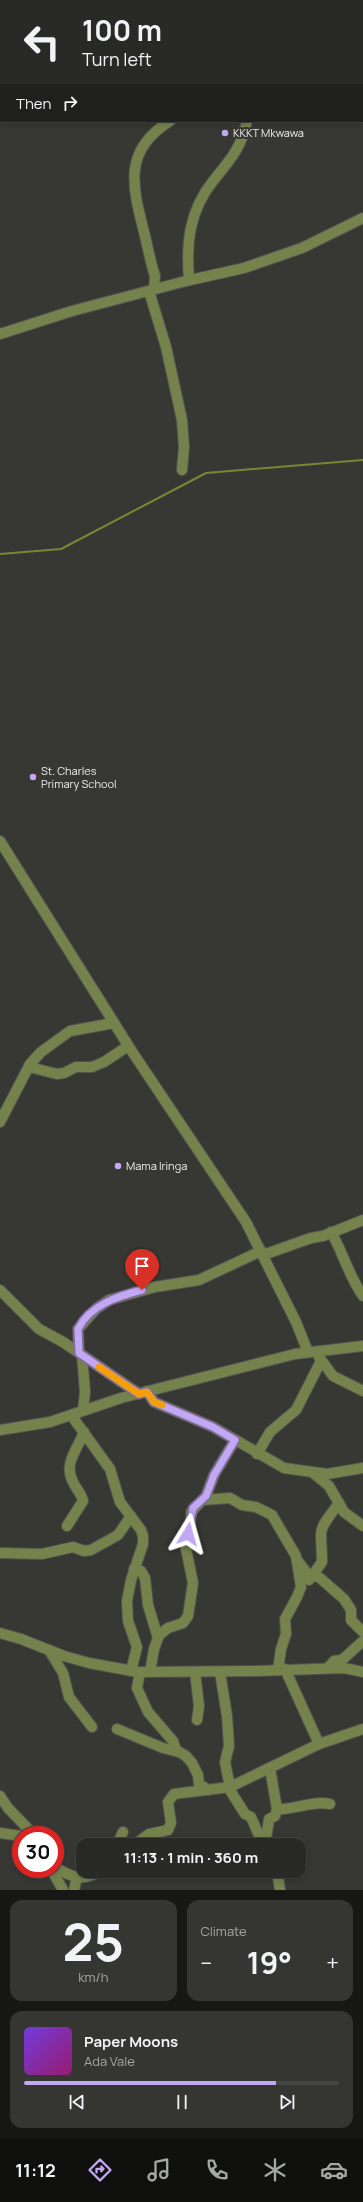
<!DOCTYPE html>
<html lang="en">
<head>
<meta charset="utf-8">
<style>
  :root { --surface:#292a26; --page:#353632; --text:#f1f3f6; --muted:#a5a7a7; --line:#454643; --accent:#c2a8f3 }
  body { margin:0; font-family:Manrope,sans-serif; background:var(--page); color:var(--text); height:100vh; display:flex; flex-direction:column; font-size:15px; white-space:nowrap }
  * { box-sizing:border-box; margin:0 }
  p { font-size:13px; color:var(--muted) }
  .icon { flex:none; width:22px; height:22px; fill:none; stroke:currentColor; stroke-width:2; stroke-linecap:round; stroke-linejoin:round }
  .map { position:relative; height:1890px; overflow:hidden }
  .details { display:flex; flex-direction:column; gap:10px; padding:10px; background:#171715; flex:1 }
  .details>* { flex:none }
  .hud { position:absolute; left:0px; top:0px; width:363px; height:122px; box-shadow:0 2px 6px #0003,0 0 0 1px var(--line); background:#292a26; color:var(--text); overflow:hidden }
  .speed { position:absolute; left:12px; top:1826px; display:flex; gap:8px; font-size:20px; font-weight:700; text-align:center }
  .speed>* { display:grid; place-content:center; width:52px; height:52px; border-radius:50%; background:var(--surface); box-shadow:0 2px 6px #0003,0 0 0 1px var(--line); line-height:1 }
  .speed .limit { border:6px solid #d22; background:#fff; color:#111 }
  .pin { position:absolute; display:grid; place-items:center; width:34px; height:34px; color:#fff; margin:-41px -17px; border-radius:50% 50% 50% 0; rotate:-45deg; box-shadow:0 0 4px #0007 }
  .pin .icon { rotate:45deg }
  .me { position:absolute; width:44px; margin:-22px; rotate:8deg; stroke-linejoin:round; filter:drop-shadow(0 0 3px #0008) }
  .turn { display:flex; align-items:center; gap:14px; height:84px; padding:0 16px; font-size:18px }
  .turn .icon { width:52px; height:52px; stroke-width:2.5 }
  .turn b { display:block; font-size:28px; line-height:34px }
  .then { display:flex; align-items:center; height:38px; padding:0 16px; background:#0003; gap:8px; font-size:15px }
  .big { font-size:30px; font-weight:700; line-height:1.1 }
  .details .tile { flex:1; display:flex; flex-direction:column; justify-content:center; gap:6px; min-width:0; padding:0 14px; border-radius:12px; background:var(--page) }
  .details .dial { align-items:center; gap:0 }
  .dial b { font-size:52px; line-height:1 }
  .song { display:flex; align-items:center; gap:12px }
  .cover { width:48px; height:48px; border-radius:6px; background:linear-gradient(135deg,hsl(260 70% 55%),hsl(320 70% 35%)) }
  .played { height:4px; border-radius:2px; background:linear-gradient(90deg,var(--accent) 80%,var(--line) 80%) }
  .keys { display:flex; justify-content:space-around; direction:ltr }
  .heat { display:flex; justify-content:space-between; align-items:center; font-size:22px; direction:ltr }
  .details .tiles { flex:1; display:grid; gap:10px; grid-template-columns:1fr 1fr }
  .tile:last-child { grid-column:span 2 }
  .trip { position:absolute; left:76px; top:1838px; width:230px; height:40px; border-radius:12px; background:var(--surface); box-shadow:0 2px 6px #0003,0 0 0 1px var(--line); font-weight:700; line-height:40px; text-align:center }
  .dock { display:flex; height:64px; justify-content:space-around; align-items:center; background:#10110f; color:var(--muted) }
  .dock .icon { width:28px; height:28px }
  .dock .active { color:var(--accent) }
  .dock b { font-size:18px; color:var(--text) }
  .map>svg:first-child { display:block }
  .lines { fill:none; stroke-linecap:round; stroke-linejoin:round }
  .stream { stroke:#768834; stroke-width:2 }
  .minor-casing { stroke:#545550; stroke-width:12 }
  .major-casing { stroke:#545550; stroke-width:12 }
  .minor { stroke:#75824c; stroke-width:10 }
  .major { stroke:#b2ca56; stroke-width:10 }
  .route-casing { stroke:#7e6d9e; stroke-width:10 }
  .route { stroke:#c2a8f3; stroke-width:7 }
  .slow { stroke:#f59e0b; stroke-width:7 }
  .poi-dot { fill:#c2a8f3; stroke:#373833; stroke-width:1.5 }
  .labels { text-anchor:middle; stroke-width:4; stroke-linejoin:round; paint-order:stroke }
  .poi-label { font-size:11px; fill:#ebece9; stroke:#373833; text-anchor:start }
</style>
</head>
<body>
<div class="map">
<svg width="363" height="1890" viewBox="0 0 363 1890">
  <rect width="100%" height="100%" fill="#373833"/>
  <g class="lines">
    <!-- stream -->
    <polyline class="stream" points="0,554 61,549 206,473 363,460"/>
    <!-- minor casing -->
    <g class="minor-casing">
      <g id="minor">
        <polyline points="97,0 97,1"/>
        <polyline points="183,0 185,1"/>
        <polyline points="318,1 319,0"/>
        <path d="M 189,280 C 186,244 189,211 213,181 C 230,160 241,149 247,121"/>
        <path d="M 154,289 L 155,276 C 150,261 148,247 144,232 C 132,185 123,150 170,121"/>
        <polyline points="149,291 166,347 182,420 184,447 182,470"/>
        <polyline points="0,334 72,311 186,281 244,268 302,248 363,218"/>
        <polyline points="0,841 131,1050 246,1222 296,1322 308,1352"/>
        <polyline points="29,1067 57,1074 64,1073 76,1067 92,1067 104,1062 128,1046"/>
        <polyline points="0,1122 30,1064 41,1052 70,1031 114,1023"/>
        <path d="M 331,1232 C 343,1252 349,1277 363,1296"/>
        <polyline points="263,1255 311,1238 323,1236 363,1220"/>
        <polyline points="0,1290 39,1329 63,1342 139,1394"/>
        <polyline points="79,1353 78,1329 96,1309 109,1300 155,1287 199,1280 261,1251"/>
        <polyline points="82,1355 85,1392 83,1410"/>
        <polyline points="319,1357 333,1376 363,1391"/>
        <polyline points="147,1391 154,1402 213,1427 284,1468 327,1474 363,1468"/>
        <polyline points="71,1415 110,1469 120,1502 141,1530 143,1536 143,1544 131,1580 127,1601 128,1621 137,1647 131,1671"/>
        <polyline points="0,1430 50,1422 121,1398 295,1354 363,1346"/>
        <polyline points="257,1454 270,1432 296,1410 321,1361"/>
        <polyline points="312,1472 329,1486 344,1512 363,1526"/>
        <polyline points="203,1500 230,1498 242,1505 256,1507 272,1515 296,1556 301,1587 297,1597 285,1619 286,1634 281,1649 278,1670"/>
        <path d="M 67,1526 L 83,1501 C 82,1494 76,1489 73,1482 C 63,1463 78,1449 84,1432"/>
        <polyline points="0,1553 42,1554 73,1547 84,1551 91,1550 118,1535 131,1516"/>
        <polyline points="297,1560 307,1573 320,1578 344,1599 351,1610 351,1620 363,1632"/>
        <polyline points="134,1569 141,1571 145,1578 148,1605 158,1638"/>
        <path d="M 309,1580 L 322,1562 C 322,1552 321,1543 321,1534 C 321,1524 334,1511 339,1503"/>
        <polyline points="0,1633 21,1639 64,1656 89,1663 138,1672 257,1671 344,1668 363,1672"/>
        <polyline points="49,1650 63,1673 69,1697 92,1727"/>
        <polyline points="328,1668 334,1661 342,1660 363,1641"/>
        <polyline points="285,1669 319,1744"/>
        <polyline points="140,1672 137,1688 148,1712 173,1741 176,1750 186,1756 192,1763 198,1775 199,1784 208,1790"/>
        <polyline points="150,1672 154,1649 159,1635 168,1628 183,1623 188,1616 193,1583 185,1544 190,1528 191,1512 206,1496 214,1475 235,1440"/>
        <polyline points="195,1672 199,1706 197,1720"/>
        <polyline points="220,1672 227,1716 229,1746 225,1762 230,1787"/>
        <polyline points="117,1729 163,1748 179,1752"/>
        <polyline points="228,1787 245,1814 251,1817 263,1845"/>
        <polyline points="0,1796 8,1808 34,1835"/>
        <path d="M 277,1809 C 295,1810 312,1800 330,1804"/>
        <polyline points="0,1833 21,1836"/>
        <polyline points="117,1845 123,1832"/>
        <polyline points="134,1845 149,1834 168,1830 171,1823 168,1802 174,1794 230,1787 319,1744 363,1729"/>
        <polyline points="265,1845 269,1819 275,1816 277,1809 270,1768"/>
        <path d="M 55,1867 C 70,1877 84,1882 100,1871"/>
        <polyline points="51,1869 63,1890"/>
        <polyline points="277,1871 280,1890"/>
        <polyline points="74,1890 77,1877"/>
      </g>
    </g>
    <!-- major casing -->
    <g class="major-casing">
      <polyline id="major" points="347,0 363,1"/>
    </g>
    <!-- minor -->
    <use href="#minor" class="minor"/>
    <!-- major -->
    <use href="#major" class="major"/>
  </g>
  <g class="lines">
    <!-- route casing -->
    <g class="route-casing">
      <path id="route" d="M 142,1290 C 118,1296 90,1305 78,1329 L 79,1353 L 139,1394 L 147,1392 L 154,1402 L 213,1427 L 235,1440 L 214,1475 L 206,1496 L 193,1508 L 188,1534"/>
    </g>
    <!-- route -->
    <use href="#route" class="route"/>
    <!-- slow -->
    <polyline class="slow" points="99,1367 139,1394 147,1392 154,1402 162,1405"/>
  </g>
  <!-- markers -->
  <g class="poi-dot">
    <circle cx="225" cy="133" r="4"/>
    <circle cx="33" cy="777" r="4"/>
    <circle cx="118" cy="1166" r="4"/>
  </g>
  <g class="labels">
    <!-- poi labels -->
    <g class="poi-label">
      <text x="233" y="137">KKKT Mkwawa</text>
      <text x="41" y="775">St. Charles<tspan x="41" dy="13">Primary School</tspan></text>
      <text x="126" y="1170">Mama Iringa</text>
    </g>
  </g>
</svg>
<div class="speed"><div class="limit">30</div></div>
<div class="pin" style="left:142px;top:1290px;background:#d93025"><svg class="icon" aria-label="arrive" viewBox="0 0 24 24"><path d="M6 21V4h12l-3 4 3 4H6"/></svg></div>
<svg class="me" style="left:188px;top:1534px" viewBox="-20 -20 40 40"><path d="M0-17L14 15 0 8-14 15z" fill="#c2a8f3" stroke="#fff" stroke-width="4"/></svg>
<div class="trip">11:13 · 1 min · 360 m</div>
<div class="hud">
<div class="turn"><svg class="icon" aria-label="left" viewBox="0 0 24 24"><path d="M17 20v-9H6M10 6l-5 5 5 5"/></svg><div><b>100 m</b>Turn left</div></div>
<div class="then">Then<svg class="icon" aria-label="right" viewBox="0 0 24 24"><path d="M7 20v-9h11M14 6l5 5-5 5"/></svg></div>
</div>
</div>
<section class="details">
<div class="tiles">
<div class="tile dial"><b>25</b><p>km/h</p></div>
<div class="tile"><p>Climate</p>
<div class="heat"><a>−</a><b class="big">19°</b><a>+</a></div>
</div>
<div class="tile">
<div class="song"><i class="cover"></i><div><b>Paper Moons</b><p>Ada Vale</p></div></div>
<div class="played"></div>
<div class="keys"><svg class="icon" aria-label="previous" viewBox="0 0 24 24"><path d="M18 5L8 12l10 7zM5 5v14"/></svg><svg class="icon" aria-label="pause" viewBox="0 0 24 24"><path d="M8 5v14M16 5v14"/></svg><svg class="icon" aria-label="next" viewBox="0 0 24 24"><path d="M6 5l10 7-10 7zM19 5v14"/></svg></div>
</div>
</div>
</section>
<nav class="dock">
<b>11:12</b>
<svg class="icon active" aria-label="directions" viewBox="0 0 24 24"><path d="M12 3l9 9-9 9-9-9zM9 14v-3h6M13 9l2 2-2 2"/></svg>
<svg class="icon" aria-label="music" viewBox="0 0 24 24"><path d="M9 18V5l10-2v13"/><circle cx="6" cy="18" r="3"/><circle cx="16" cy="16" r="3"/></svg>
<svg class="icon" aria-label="phone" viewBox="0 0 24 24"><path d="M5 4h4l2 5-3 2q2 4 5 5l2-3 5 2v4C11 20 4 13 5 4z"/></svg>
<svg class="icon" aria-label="climate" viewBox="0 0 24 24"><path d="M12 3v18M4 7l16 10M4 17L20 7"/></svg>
<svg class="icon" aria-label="car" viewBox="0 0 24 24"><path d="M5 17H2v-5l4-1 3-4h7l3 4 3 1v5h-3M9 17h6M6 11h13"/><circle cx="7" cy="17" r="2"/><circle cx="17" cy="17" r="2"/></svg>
</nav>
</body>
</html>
